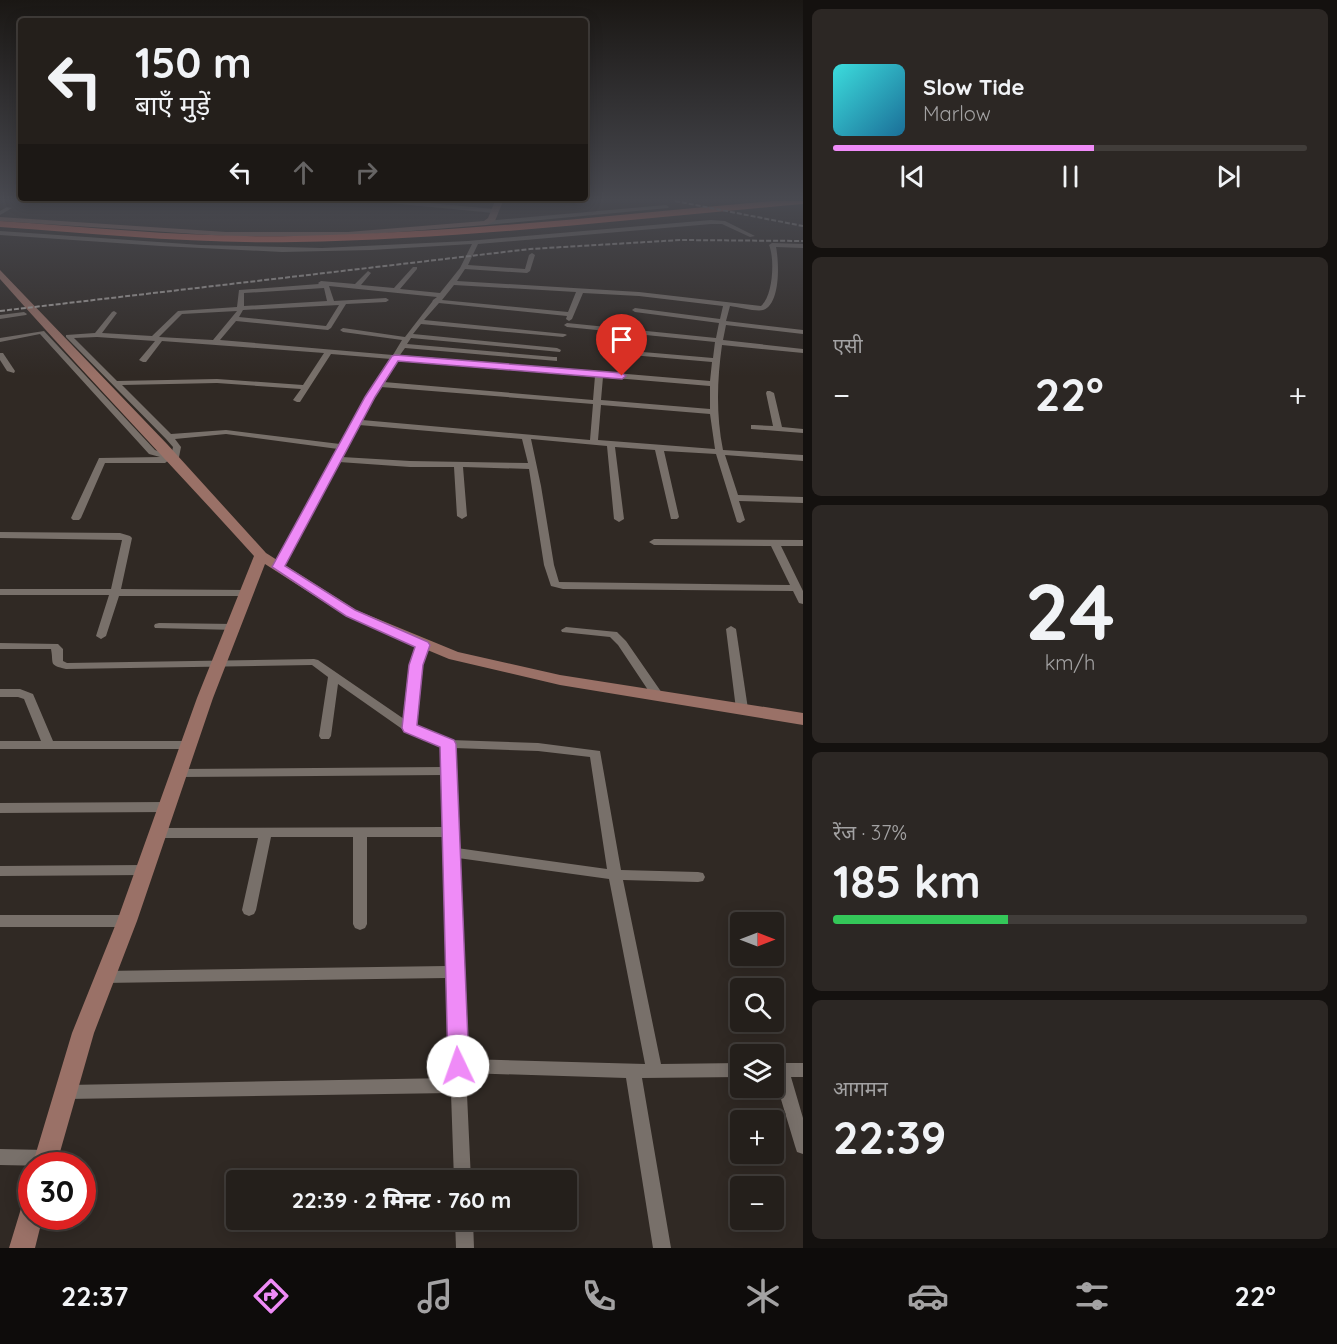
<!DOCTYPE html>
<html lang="hi">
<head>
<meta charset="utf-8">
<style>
  :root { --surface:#241f1b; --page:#2c2724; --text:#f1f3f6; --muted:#a3a2a3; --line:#413d3a; --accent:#ef8bf7 }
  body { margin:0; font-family:Quicksand,"Noto Sans Devanagari",sans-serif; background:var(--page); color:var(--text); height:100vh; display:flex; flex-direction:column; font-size:22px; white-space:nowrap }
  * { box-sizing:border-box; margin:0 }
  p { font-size:20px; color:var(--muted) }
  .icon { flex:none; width:33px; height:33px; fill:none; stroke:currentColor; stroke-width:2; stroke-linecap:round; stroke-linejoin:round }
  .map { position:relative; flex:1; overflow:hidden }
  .drawer { display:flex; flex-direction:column; gap:9px; padding:9px; background:#14110f; width:534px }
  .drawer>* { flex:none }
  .top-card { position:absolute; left:18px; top:18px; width:570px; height:183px; border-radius:6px; box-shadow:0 3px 15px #0003,0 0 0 2px var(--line); background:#241f1b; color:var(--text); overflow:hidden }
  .needle { width:39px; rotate:90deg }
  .tools { position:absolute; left:730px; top:912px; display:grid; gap:12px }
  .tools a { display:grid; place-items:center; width:54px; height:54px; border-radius:6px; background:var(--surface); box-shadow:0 3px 15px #0003,0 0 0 2px var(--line); font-size:30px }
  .speed { position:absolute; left:18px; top:1152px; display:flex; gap:12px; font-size:30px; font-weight:700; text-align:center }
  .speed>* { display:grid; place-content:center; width:78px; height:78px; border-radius:50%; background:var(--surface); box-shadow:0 3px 15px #0003,0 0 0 2px var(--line); line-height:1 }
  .speed .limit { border:9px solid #d22; background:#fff; color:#111 }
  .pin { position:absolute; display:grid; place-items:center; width:51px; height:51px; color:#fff; margin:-62px -26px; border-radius:50% 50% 50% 0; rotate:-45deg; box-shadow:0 0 6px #0007 }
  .pin .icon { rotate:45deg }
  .me { position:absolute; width:66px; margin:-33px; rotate:357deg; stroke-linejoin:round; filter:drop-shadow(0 0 4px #0008) }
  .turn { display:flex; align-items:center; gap:21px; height:126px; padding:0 18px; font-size:27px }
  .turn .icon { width:78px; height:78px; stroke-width:2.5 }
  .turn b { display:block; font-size:42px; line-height:51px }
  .lanes { display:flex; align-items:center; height:57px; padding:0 18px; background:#0003; justify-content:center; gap:30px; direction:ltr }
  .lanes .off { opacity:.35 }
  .big { font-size:45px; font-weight:800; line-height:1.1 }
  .drawer .tile { flex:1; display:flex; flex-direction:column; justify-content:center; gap:9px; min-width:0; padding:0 21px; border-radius:9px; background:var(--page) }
  .drawer .dial { align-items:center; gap:0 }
  .dial b { font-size:78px; line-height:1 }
  .song { display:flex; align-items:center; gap:18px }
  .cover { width:72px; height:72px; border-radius:9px; background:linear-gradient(135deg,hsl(180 70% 55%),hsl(200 70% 35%)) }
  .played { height:6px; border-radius:3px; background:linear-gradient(90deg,var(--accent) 55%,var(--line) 55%) }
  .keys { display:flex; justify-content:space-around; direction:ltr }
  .heat { display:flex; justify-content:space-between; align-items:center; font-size:33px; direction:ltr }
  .charge { height:9px; border-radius:4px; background:linear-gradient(90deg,#34c759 37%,var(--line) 0) }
  .trip { position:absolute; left:226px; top:1170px; width:351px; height:60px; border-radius:6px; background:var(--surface); box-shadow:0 3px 15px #0003,0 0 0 2px var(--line); font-weight:800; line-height:60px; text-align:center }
  .menu { display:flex; height:96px; justify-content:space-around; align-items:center; background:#0e0c0b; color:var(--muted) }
  .menu .icon { width:42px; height:42px }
  .menu .selected { color:var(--accent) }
  .menu b { font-size:27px; color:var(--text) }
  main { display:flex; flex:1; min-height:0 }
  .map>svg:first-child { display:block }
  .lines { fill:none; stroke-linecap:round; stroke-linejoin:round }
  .street { fill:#78706a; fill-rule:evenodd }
  .secondary { fill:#9a7167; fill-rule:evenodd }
  .highway { fill:#e8725f; fill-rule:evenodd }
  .rail { stroke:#aaa5a1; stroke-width:2; stroke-dasharray:5 2; stroke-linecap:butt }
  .route { fill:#ef8bf7; stroke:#9b5aa1; stroke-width:1.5 }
</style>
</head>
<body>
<main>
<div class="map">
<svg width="803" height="1248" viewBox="0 0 803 1248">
  <rect width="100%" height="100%" fill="#302924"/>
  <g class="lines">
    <!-- street -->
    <g class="street">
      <polygon points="387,201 406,201 494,209 497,211 494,213 390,203"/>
      <polygon points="666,205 669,207 668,208 486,225 483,223 486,221"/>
      <polygon points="7,207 12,208 0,215 0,211"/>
      <path d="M 711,220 L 725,221 L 755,236 L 750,237 L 722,224 L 711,224 L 478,244 L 468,265 L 525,269 L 529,255 L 532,253 L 535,255 L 530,271 L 527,273 L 465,269 L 457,281 L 639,292 L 761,306 C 773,296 775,259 769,245 L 772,243 L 803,244 L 803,248 L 776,247 C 779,261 781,304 763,310 C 757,312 738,307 730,306 L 726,321 L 803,330 L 803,334 L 726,325 L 723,340 L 803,349 L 803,353 L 722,345 C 717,380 716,415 723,450 L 803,455 L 803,461 L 725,455 L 738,495 L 803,497 L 803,503 L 739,501 L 745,520 L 740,523 L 737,522 L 716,454 L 664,451 L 679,517 L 677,519 L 671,519 L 655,450 L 615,447 L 624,519 L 619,522 L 614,519 L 607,446 L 531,439 L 541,486 L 554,565 L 559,582 L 790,585 L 771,546 L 654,545 L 649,542 L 654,539 L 803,540 L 803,546 L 781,546 L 803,591 L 803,604 L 799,603 L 793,591 L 563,589 L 551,586 L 544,565 L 529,469 L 463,467 L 467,516 L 462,519 L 457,516 L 454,467 L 410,467 L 339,462 L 283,567 L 278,570 L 273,567 L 338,449 L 226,434 L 175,439 L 181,447 L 178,462 L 169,460 L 165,463 L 105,463 L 81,518 L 79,520 L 73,520 L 71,518 L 99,458 L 160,457 L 149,454 L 40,334 L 0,342 L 0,338 L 44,331 L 155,450 L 171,456 L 173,447 L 166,439 L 66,337 L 66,335 L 95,333 L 112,312 L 114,311 L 117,313 L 102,333 L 152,336 L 178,311 L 237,307 L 239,290 L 319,284 L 318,283 L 321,281 L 355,284 L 368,271 L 371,273 L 361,285 L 394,288 L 413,267 L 417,267 L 417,269 L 400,289 L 440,293 L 460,268 L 472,244 L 371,250 L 282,252 L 161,246 L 0,235 L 0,231 L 201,245 L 322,248 L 468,241 ZM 454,285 L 576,292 L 568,312 L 442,300 ZM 329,286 L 437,297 L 433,300 L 432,302 L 405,337 L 343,328 L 340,330 L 343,332 L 402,340 L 393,355 L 220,340 L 236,321 L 328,330 L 331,328 L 346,304 L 386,302 L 389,300 L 386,298 L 334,301 ZM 324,288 L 327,301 L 244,306 L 244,293 ZM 583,293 L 639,296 L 723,306 L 720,319 L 635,308 L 632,310 L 635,312 L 719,323 L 716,338 L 567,323 L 564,325 L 567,327 L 715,342 L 713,358 L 631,351 L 627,353 L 631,355 L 712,362 L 710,381 L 400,355 L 405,348 L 557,361 L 557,357 L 554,357 L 407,344 L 411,338 L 560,352 L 561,350 L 557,348 L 413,334 L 421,324 L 563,337 L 567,335 L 565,334 L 424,320 L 439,303 L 567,316 L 566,319 L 569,321 L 572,319 ZM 339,305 L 326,326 L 239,317 L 243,310 ZM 237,311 L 213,340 L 159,337 L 182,314 ZM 97,337 L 155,341 L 139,360 L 143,362 L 146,362 L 162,341 L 324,353 L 303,385 L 217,379 L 117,381 L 74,338 ZM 331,354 L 391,359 L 374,384 L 340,444 L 226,430 L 171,434 L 122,385 L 217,383 L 301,389 L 293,400 L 297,402 L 300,402 ZM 398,360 L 595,376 L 593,400 L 384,382 ZM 603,377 L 710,386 L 710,409 L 601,400 ZM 381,387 L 593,404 L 590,440 L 362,420 ZM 601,405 L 710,414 L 715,449 L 598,440 ZM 359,425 L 522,439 L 528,463 L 410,461 L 342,457 Z"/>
      <polygon points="24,312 27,314 26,315 0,319 0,315"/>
      <polygon points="0,353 3,353 15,371 14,373 7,371 0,360"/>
      <polygon points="767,391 770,391 774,393 782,427 803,429 803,433 751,429 751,425 754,425 773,426 766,393"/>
      <polygon points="0,532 120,533 130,536 132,538 121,589 248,590 253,593 248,596 119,596 106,636 101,639 96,636 109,595 0,595 0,589 111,589 122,540 0,538"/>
      <polygon points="159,623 235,624 240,627 235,630 155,628 154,626 155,624"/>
      <polygon points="731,626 736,629 748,709 746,712 738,712 736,709 726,629"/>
      <polygon points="566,627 617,632 626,641 662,693 664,696 662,699 654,699 618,645 610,637 562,632 561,630"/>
      <path d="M 423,642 L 428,645 L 421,665 L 415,725 L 450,740 L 538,743 L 600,751 L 621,870 L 698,872 L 703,873 L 705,877 L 703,881 L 698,882 L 623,880 L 661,1064 L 741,1063 L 741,1077 L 642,1078 L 671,1248 L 653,1248 L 626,1078 L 466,1073 L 471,1180 L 454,1180 L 451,1093 L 67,1099 L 61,1097 L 59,1092 L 61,1087 L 67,1085 L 451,1078 L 447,978 L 103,983 L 98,981 L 96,977 L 98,973 L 103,971 L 447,966 L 444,837 L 367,837 L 367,924 L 365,928 L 360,930 L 355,928 L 353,924 L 353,837 L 271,837 L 256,910 L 254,914 L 249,916 L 244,914 L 242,910 L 258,838 L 157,838 L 152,836 L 150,833 L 152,830 L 157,828 L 444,827 L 443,775 L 178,777 L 174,776 L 172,773 L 174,770 L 178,769 L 442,767 L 442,746 L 405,731 L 338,684 L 331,736 L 329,739 L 321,739 L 319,736 L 328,677 L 312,665 L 66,669 C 48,665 54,664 51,649 L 0,649 L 0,643 L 58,644 L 63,649 L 63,661 L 67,663 L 314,659 L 318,660 L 404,719 C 406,703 408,648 423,642 ZM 454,748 L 538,751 L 590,757 L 607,869 L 457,848 ZM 458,858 L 609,879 L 645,1064 L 466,1059 Z"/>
      <polygon points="0,689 20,689 33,694 53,741 189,741 193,742 195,745 193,748 189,749 0,749 0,741 41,741 24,699 18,697 0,697"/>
      <polygon points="166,802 170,804 172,807 170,810 166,812 0,813 0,803"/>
      <polygon points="145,865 150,866 152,870 150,874 145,875 0,876 0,866"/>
      <polygon points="0,915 127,915 132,917 134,921 132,925 127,927 0,927"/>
      <polygon points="776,1063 803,1063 803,1077 791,1077 803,1118 803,1154 797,1152 795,1146 774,1076 774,1064"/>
      <polygon points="0,1149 46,1150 52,1152 54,1158 52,1164 48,1166 0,1165"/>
      <polygon points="455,1220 473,1220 474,1248 456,1248"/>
    </g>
    <!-- secondary -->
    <g class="secondary">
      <polygon points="495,201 503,201 495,221 486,225 348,236 226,236 0,221 0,217 226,232 348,232 484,221 488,218"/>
      <path d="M 0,270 L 167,444 L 266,553 L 356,610 L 458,652 L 560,675 L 803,713 L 803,725 L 560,685 L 449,659 L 346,616 L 265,564 L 213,698 L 137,921 L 94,1033 L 56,1166 L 32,1166 L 72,1033 L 117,921 L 197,698 L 254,556 C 170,463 83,373 0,279 Z"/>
      <polygon points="32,1199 32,1216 43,1216 35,1248 9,1248 23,1202"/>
    </g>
    <!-- highway -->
    <path class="highway" d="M 772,201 L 803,201 L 803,204 C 634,219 465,239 295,242 C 197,244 98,234 0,227 L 0,221 C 98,228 197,238 295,236 C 455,233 613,215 772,201 Z"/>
    <!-- rail -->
    <g class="rail">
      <polyline points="675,201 803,226"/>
      <polyline points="0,311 530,249 680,240 803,241"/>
    </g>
  </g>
  <!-- sky -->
  <linearGradient id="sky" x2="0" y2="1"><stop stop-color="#1a1714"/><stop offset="0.53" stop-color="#484950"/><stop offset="1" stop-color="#484950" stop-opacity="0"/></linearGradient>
  <rect width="803" height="376" fill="url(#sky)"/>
  <!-- route -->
  <polygon class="route" points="395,355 622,373 626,376 622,379 398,361 375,397 285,566 355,610 428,642 430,645 423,665 417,725 454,740 456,744 469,1066 466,1072 458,1075 451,1072 448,1066 440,747 404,732 402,728 409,665 415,647 346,616 272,567 365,397 392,356"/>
</svg>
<div class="tools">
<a><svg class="needle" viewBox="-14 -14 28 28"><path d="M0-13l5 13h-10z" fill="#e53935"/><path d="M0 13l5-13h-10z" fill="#a3a2a3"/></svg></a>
<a><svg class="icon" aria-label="search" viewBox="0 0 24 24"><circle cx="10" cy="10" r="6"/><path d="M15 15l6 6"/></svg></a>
<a><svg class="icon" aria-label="layers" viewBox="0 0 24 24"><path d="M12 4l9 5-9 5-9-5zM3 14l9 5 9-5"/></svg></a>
<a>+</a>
<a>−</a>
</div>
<div class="speed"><div class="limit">30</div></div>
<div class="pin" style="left:622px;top:376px;background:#d93025"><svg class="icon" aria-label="arrive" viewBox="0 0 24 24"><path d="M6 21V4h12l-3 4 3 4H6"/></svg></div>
<svg class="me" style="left:458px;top:1066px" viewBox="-20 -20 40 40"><circle r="19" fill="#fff"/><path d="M0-13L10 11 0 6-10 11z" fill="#ef8bf7"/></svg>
<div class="trip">22:39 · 2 मिनट · 760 m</div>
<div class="top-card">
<div class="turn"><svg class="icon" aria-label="left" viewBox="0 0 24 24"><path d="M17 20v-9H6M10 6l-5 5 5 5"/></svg><div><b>150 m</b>बाएँ मुड़ें</div></div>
<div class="lanes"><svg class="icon" aria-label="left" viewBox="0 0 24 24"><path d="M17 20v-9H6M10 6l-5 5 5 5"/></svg><svg class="icon off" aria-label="ahead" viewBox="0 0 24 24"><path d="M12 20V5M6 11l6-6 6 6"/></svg><svg class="icon off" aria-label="right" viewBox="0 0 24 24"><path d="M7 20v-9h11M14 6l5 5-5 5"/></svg></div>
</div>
</div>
<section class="drawer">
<div class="tile">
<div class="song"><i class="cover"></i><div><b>Slow Tide</b><p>Marlow</p></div></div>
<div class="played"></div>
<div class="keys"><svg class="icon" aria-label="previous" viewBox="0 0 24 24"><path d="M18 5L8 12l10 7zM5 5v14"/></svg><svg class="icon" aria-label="pause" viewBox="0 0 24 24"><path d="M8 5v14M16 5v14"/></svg><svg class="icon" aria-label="next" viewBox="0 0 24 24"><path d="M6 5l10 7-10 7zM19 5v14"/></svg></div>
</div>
<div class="tile"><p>एसी</p>
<div class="heat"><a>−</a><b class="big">22°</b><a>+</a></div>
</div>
<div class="tile dial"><b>24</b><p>km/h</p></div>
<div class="tile"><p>रेंज · 37%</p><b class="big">185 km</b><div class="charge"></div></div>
<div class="tile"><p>आगमन</p><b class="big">22:39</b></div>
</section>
</main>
<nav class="menu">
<b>22:37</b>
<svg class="icon selected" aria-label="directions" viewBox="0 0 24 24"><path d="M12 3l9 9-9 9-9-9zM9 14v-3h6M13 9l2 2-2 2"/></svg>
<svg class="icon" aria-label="music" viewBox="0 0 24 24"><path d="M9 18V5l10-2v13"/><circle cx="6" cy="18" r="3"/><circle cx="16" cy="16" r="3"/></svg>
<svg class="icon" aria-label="phone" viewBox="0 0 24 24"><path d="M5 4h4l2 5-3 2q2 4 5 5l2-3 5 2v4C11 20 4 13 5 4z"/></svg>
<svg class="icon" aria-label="climate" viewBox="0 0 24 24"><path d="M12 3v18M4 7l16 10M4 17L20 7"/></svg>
<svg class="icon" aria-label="car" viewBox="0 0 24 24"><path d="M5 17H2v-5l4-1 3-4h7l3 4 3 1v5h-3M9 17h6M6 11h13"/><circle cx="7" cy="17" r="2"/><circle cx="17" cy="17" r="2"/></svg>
<svg class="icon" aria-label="filters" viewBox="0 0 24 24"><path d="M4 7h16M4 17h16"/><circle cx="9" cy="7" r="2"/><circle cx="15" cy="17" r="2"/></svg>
<b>22°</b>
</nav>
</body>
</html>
